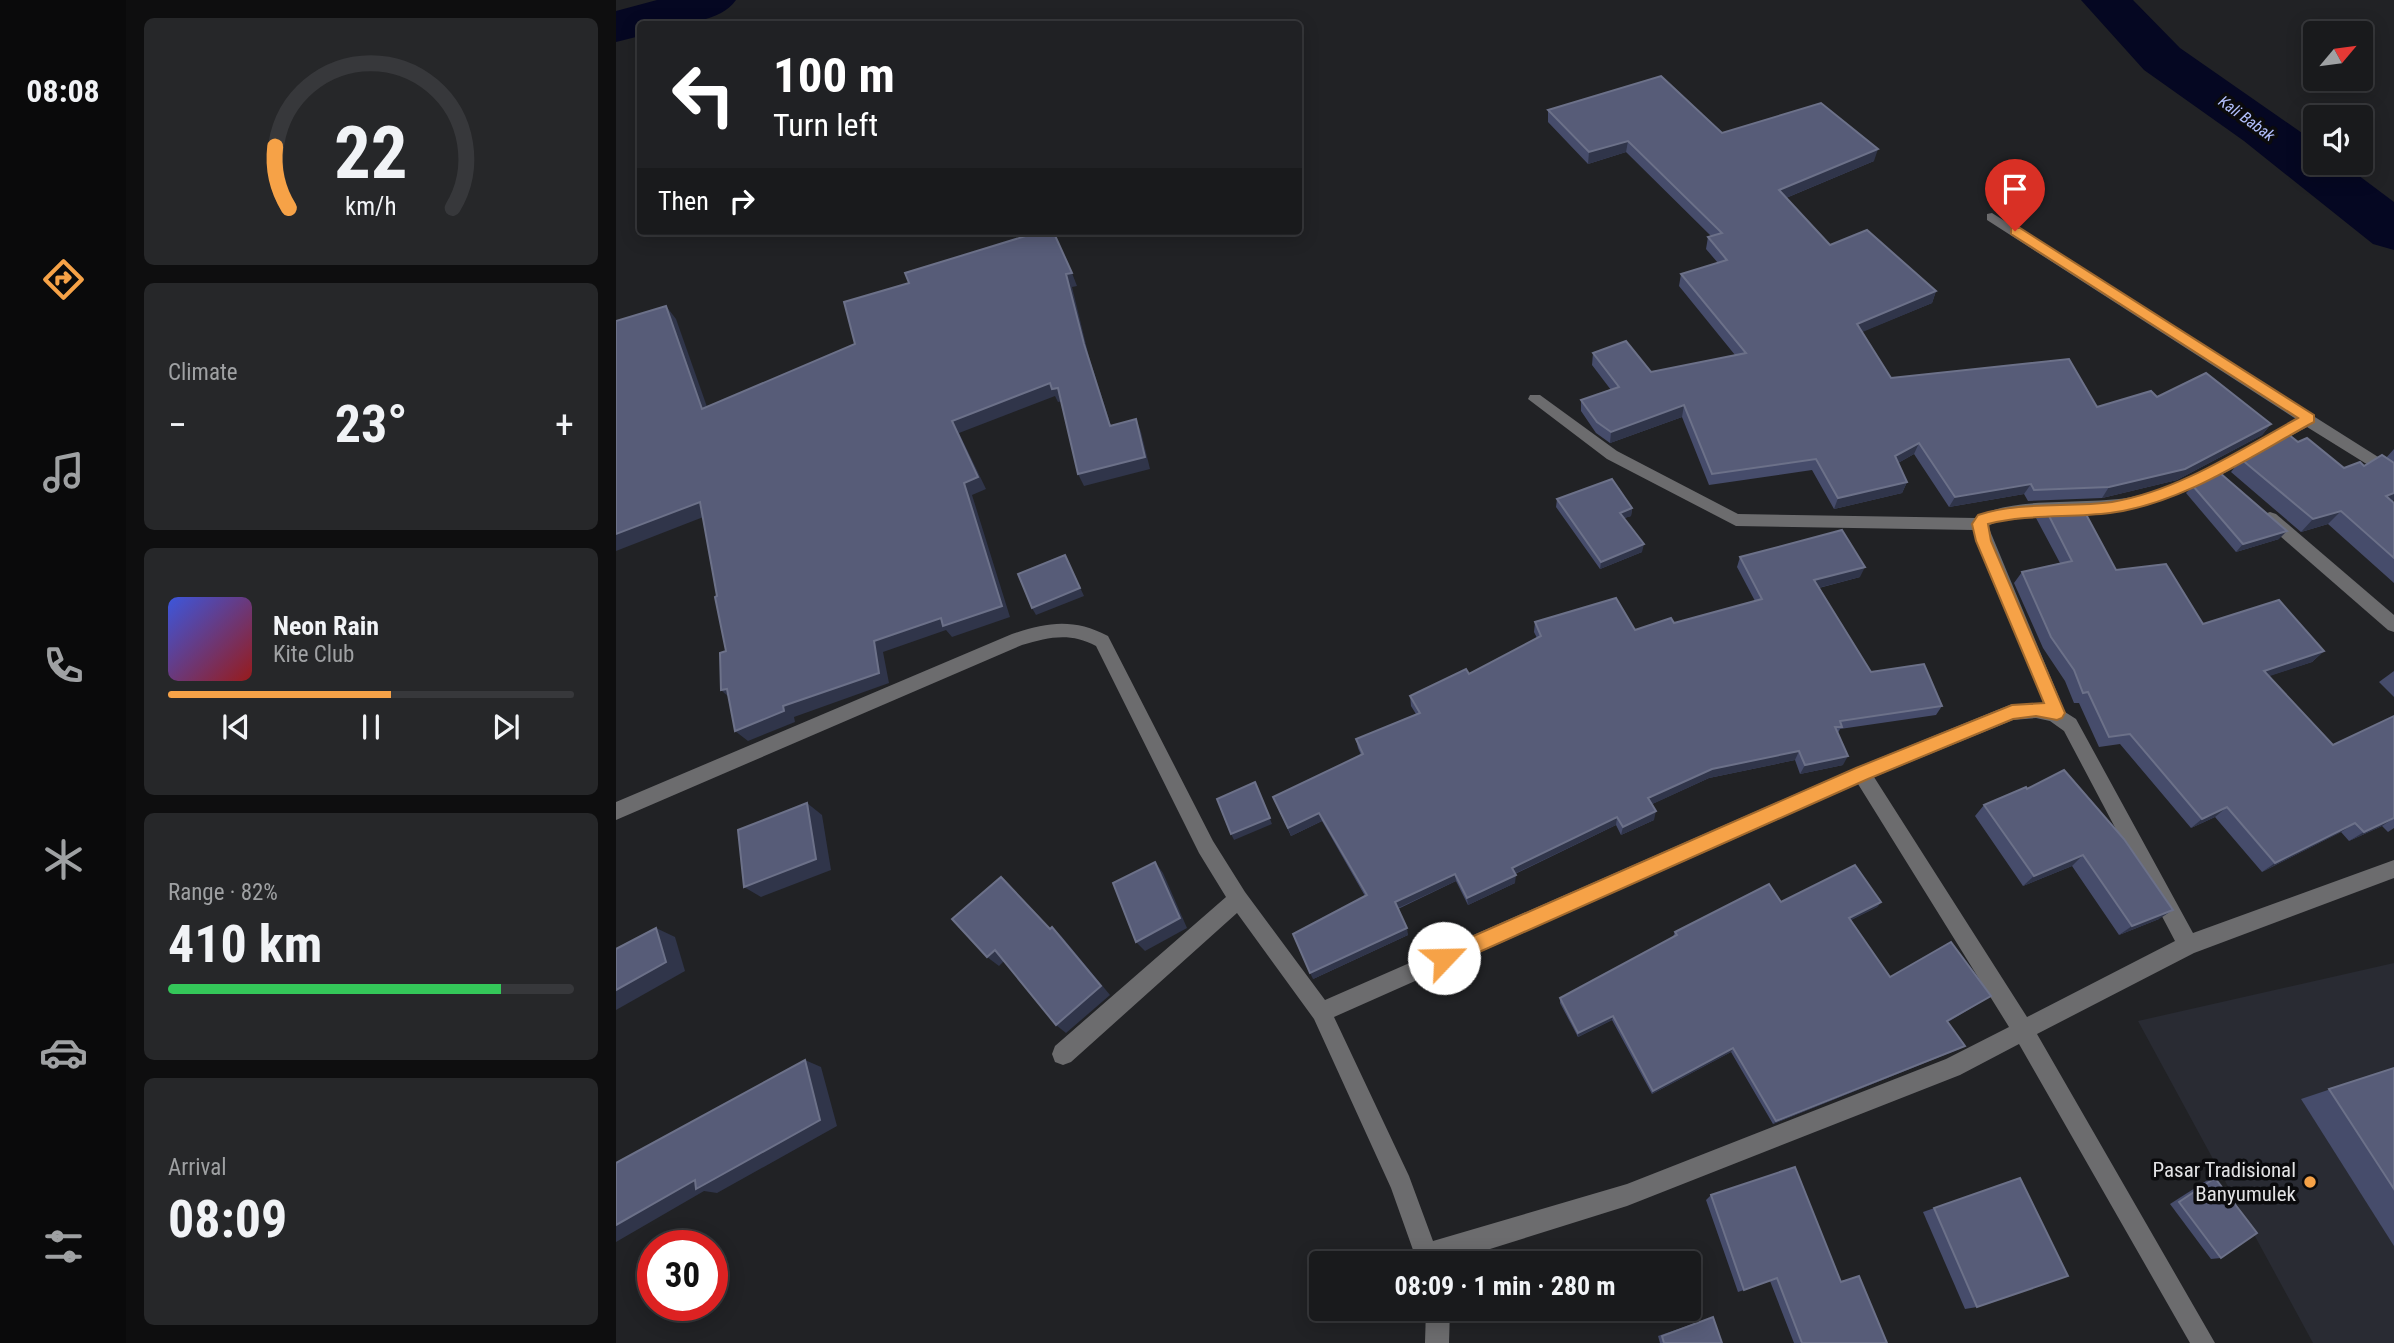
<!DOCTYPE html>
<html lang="en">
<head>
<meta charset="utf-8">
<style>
  :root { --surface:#191a1c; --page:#262729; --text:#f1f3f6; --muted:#9fa1a3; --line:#37383b; --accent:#f6a247 }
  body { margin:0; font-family:"Roboto Condensed",sans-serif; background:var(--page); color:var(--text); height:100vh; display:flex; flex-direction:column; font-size:26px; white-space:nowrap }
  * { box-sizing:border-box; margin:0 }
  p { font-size:23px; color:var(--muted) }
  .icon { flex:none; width:38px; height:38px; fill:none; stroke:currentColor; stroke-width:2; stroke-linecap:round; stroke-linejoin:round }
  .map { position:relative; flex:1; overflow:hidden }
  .drawer { display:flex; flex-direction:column; gap:18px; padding:18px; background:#0e0e0f; width:490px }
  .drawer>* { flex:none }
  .hud { position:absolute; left:21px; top:21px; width:665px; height:214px; border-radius:7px; box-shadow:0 4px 18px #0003,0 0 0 2px var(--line); background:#202124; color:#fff; overflow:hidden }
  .needle { width:46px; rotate:61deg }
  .fabs { position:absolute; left:1687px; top:21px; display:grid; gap:14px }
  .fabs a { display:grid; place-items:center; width:70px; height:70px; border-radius:7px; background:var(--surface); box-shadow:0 4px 18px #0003,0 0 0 2px var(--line); font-size:35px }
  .speed { position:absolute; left:21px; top:1230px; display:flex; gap:14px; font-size:35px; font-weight:700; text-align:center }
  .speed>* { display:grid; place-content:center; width:91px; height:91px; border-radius:50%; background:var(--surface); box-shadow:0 4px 18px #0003,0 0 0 2px var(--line); line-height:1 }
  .speed .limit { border:10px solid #d22; background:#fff; color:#111 }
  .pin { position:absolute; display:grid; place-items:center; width:60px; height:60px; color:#fff; margin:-72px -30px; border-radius:50% 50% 50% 0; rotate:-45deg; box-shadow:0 0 7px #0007 }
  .pin .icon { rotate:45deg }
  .me { position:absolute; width:77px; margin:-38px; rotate:66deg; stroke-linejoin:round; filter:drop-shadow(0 0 5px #0008) }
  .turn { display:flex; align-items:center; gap:24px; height:147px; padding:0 21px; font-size:32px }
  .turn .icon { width:91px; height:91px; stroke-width:2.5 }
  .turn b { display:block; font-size:49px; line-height:60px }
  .then { display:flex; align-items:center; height:66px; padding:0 21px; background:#0003; gap:14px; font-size:26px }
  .big { font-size:52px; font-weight:700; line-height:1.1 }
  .drawer .card { flex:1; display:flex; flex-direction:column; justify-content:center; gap:10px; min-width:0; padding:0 24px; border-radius:10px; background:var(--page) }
  .drawer .dial { align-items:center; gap:0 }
  .dial svg { height:182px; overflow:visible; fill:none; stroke:var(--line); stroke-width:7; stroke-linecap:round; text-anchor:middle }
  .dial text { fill:var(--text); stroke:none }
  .song { display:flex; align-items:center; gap:21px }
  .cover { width:84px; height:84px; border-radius:10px; background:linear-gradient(135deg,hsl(230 70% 55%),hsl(0 70% 35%)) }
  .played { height:7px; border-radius:4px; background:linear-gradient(90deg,var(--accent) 55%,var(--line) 55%) }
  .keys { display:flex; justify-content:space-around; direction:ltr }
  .heat { display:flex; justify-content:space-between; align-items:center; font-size:38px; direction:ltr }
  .charge { height:10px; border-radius:5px; background:linear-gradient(90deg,#34c759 82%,var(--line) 0) }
  .trip { position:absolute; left:693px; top:1251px; width:392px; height:70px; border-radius:7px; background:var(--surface); box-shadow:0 4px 18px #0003,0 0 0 2px var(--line); font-weight:700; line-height:70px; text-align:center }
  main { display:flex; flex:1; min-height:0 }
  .dock { display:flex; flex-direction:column; width:126px; justify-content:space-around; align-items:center; background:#0a0a0b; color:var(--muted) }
  .dock .icon { width:49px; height:49px }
  .dock .active { color:var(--accent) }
  .dock b { font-size:32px; color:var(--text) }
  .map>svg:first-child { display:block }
  .built { fill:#292b33 }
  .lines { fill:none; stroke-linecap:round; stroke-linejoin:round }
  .river { fill:#050722; fill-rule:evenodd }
  .minor { fill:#6c6c6e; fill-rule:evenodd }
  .wall { fill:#464c6b }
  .shaded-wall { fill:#30354a }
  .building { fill:#575c78; stroke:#6c7189; stroke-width:2 }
  .route { fill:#f6a247; stroke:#a0692e; stroke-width:2 }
  .poi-dot { fill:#f6a247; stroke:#0b0b0d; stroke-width:2.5 }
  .labels { text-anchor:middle; stroke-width:7; stroke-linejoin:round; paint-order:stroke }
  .far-water-label { font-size:16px; font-style:italic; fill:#b3c0fd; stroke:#0b0b0d }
  .near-poi-label { font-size:21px; fill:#e2e2e4; stroke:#0b0b0d; text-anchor:end }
</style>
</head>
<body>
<main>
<nav class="dock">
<b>08:08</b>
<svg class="icon active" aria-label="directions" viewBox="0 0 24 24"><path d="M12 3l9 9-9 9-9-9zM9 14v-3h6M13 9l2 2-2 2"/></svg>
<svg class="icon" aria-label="music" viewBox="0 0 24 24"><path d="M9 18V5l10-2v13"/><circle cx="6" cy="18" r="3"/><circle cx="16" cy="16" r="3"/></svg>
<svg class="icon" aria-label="phone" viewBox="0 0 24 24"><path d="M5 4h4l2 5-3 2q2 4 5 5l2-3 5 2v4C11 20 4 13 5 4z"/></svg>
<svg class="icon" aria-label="climate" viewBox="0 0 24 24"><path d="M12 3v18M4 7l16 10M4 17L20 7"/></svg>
<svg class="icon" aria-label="car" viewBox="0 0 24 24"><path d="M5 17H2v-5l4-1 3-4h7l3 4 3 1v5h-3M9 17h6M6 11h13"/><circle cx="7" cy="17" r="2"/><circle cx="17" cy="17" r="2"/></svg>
<svg class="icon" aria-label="filters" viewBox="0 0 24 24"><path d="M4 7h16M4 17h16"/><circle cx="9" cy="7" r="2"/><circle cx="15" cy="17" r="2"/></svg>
</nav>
<section class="drawer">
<div class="card dial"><svg viewBox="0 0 100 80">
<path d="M14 69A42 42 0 1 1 86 69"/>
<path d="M14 69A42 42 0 0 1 8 42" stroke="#f6a247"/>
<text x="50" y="56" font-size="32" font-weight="700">22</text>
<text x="50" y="72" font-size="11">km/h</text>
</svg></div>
<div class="card"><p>Climate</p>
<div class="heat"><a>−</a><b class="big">23°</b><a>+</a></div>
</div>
<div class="card">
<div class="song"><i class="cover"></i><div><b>Neon Rain</b><p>Kite Club</p></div></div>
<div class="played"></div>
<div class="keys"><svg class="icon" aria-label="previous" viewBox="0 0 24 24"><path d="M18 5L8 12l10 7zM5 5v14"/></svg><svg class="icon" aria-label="pause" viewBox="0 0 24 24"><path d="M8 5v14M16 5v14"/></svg><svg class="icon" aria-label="next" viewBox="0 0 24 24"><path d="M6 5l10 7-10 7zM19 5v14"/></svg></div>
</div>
<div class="card"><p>Range · 82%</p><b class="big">410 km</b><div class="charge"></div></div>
<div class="card"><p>Arrival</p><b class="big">08:09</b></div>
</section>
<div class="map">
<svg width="1778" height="1343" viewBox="0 0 1778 1343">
  <rect width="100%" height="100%" fill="#212225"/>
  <!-- built -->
  <polygon class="built" points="1778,963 1778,1343 1697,1343 1522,1021"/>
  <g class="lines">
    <!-- river -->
    <g class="river">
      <path d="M 41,0 L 120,0 C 102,26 54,24 24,24 L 24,36 L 0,42 L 0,11 Z"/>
      <polygon points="1465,0 1517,0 1564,48 1699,142 1699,163 1726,163 1778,202 1778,250 1757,244 1628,141 1528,70"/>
    </g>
    <!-- minor -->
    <g class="minor">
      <path d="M 1376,213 L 1778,467 L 1778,481 L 1691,427 C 1636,457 1583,492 1521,508 C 1483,518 1399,509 1372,526 L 1449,712 L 1460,719 L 1577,933 L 1778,860 L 1778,878 L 1578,953 L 1421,1034 L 1599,1343 L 1574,1343 L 1403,1044 L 1344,1075 L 1011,1206 L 826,1264 L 802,1264 L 775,1188 L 698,1019 L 621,913 L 455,1062 L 447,1065 L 439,1062 L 436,1054 L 439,1046 L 610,897 L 583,853 L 480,646 C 454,632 433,637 406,645 L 0,820 L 0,802 L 396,634 C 431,622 458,618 492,636 L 597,841 L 629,892 L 709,1000 L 1239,768 L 1396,704 L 1428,704 L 1357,530 L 1120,526 L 991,459 L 912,399 L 914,395 L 924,395 L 1001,451 L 1122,514 L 1360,518 C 1397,494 1474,507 1520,496 C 1577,482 1629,447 1680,419 L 1371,220 L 1371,214 ZM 1420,718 L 1434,721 L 1448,731 L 1559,941 L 1411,1017 L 1258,777 L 1397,720 ZM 1242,784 L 1393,1027 L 1330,1059 L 1011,1184 L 817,1241 L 793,1176 L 718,1017 Z"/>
      <polygon points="1654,512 1660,514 1778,615 1778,632 1772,630 1648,522 1646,518 1648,514"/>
      <polygon points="810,1309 834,1309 833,1343 809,1343"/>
    </g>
  </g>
  <!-- wall -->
  <g class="wall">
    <polygon points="932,110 1106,133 1258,161 1170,198 1214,245 1320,291 1316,303 1245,332 1275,378 1481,407 1541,397 1655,424 1646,435 1561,480 1486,498 1412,501 1408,494 1333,507 1298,454 1282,463 1291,482 1286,493 1218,509 1196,470 1093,485 1066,417 994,443 980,433 965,411 965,400 995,390 976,365 977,353 1035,372 1119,355 1063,286 1065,274 1102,263 1090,249 1092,237 1095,236 1010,152 972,164 932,122"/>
    <polygon points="1682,442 1728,468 1748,466 1770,458 1778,449 1778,500 1776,501 1778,503 1778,583 1712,524 1685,532 1615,472 1625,459"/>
    <polygon points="1577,486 1663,539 1620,552 1570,493"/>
    <polygon points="941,499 1016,508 1015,516 1008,518 1026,552 984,569 940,507"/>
    <polygon points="1428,506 1500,570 1587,624 1708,651 1696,662 1652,676 1717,745 1778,716 1778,828 1772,832 1766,826 1733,841 1725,832 1646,872 1599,817 1575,828 1504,744 1483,747 1463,703 1458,703 1449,681 1427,648 1398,583 1406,572 1444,563 1420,518"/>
    <polygon points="1124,557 1244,577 1203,588 1255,672 1326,706 1320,715 1224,729 1222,733 1227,765 1184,774 1179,760 1093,778 1036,804 1038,820 1005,835 1000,825 899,874 899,883 852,905 840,881 782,909 792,935 697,979 749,896 706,821 675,836 657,797 745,755 742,748 740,739 800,714 795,706 794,696 853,674 921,638 918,632 919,622 1019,630 1058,623 1139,601 1121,567"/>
    <polygon points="1778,671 1778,697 1763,682"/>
    <polygon points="1410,787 1543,919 1503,935 1456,866 1407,886 1359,816 1368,805"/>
    <polygon points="1165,902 1265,902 1261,907 1235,920 1274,977 1375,996 1332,1022 1343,1049 1157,1124 1115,1052 1036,1094 996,1020 962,1037 944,1003 944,998 1057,937 1059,932"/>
    <polygon points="1778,1068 1778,1246 1685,1099"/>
    <polygon points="1404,1178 1361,1307 1349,1309 1307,1212"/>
    <polygon points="1599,1178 1605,1258 1595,1259 1554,1204 1590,1181"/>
    <polygon points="1095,1195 1225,1281 1243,1276 1271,1343 1178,1343 1154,1281 1122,1292 1090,1200"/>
    <polygon points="1097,1317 1106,1343 1044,1343 1042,1336"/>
  </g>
  <!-- shaded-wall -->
  <g class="shaded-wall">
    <polygon points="1012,141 1010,152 972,164 973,152"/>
    <polygon points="1262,149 1258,161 1160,202 1163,190"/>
    <polygon points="456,273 461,286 456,287 473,357 499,438 494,426 468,344 450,274"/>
    <polygon points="1320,291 1316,303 1237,336 1241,324"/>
    <polygon points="50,306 60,319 96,421 86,409"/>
    <polygon points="434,383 442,388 448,401 442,402 439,396 343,433 370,489 356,495 394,617 336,637 330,630 267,652 273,683 178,717 179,722 132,741 119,731 167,706 258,641 325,618 348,483 336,421"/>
    <polygon points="1068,405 1066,417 994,443 995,432"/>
    <polygon points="520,419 525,432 534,469 468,486 462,474"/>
    <polygon points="1655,424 1646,435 1561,480 1486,498 1493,487"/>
    <polygon points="1303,443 1298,454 1275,467 1279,456"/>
    <polygon points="1291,482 1286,493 1218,509 1222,498"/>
    <polygon points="1415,484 1408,494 1333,507 1339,497"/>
    <polygon points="1778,493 1778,500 1756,509 1770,496"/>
    <polygon points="84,502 95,514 0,551 0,534"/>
    <polygon points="1016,508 1015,516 1003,520 1004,513"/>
    <polygon points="1725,511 1712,524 1685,532 1697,519"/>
    <polygon points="1671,531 1663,539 1620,552 1627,544"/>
    <polygon points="1028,544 1026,552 984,569 985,562"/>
    <polygon points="449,555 468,596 420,615 416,608"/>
    <polygon points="1249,567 1244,577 1194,590 1198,580"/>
    <polygon points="1708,651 1696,662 1636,682 1648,671"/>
    <polygon points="111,689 117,701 105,690"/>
    <polygon points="1183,751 1179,760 1093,778 1030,807 1032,798 1096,769"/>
    <polygon points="1232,756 1227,765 1184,774 1189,765"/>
    <polygon points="642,789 656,824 618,840 615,834"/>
    <polygon points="191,803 206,815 215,870 145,897 128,887"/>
    <polygon points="1611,807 1599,817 1575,828 1586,819"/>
    <polygon points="1040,811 1038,820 1005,835 1007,827"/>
    <polygon points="703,813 706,821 675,836 672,828"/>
    <polygon points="1001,817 1000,825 896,875 896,868"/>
    <polygon points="1778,818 1766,826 1733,841 1748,832"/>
    <polygon points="1739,823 1725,832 1646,872 1659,863"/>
    <polygon points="1467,855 1456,866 1407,886 1418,876"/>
    <polygon points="539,862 547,873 571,928 529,951 520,942"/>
    <polygon points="839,874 840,881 780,909 779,902"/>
    <polygon points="900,875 899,883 852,905 851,898"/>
    <polygon points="1265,902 1261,907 1229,923 1233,918"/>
    <polygon points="1557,910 1543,919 1503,935 1516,926"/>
    <polygon points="436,927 446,937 494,995 450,1033 440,1025"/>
    <polygon points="40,928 59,937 69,971 0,1010 0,990"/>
    <polygon points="791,928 792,935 697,979 694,973"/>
    <polygon points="379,950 390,959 383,966 371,957"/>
    <polygon points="997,1016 996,1020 962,1037 962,1033"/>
    <polygon points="1349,1046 1343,1049 1157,1124 1160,1121"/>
    <polygon points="1117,1048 1115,1052 1036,1094 1037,1091"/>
    <polygon points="189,1060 205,1067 221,1126 101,1193 88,1191 0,1242 0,1225"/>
  </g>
  <!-- building -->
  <g class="building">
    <polygon points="1045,76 1106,133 1205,103 1262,149 1163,190 1214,245 1251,230 1320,291 1241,324 1275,378 1453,359 1481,407 1535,391 1541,397 1590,373 1655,424 1569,469 1493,487 1418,490 1415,484 1339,497 1303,443 1279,456 1291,482 1222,498 1200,459 1096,474 1068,405 995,432 981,422 965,400 1003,387 977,353 1010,341 1035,372 1130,353 1065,274 1111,260 1092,237 1106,233 1012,141 973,152 932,110"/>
    <polygon points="426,231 437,231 456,273 450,274 468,344 494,426 520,419 529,457 462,474 442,388 436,389 434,383 336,421 362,477 348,483 386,606 327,626 325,618 258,641 263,673 167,706 168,711 119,731 111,689 105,690 104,653 110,651 99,597 101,596 84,502 0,534 0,321 50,306 86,409 239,344 228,302 293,283 289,273"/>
    <polygon points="1672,434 1682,442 1691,438 1728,468 1744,462 1748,466 1766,455 1778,463 1778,493 1770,496 1778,503 1778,558 1725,511 1697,519 1625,459"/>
    <polygon points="1604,473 1671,531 1627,544 1577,486"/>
    <polygon points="996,479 1016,508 1004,513 1028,544 985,562 941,499"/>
    <polygon points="1465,505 1500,570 1550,564 1587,624 1663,600 1708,651 1648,671 1717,745 1778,716 1778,818 1748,832 1739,823 1659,863 1611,807 1586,819 1514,734 1493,737 1472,692 1467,693 1458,670 1435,637 1406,572 1456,561 1428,506"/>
    <polygon points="1226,530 1249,567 1198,580 1255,672 1308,664 1326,706 1224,721 1226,727 1219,727 1232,756 1189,765 1183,751 1096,769 1032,798 1040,811 1007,827 1001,817 896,868 900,875 851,898 839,874 779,902 791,928 694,973 677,934 751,895 703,813 672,828 657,797 747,754 740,739 804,713 794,696 850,669 853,674 925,636 919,622 1000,598 1019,630 1055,618 1058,623 1146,599 1124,557"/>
    <polygon points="449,555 464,588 416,608 402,574"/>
    <polygon points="1448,770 1508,839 1557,910 1516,926 1467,855 1418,876 1368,805 1410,787 1411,789"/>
    <polygon points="639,782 654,818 615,834 601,799"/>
    <polygon points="191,803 200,859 128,887 122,830"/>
    <polygon points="539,862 564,918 520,942 497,883"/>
    <polygon points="1239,865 1265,902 1233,918 1274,977 1335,942 1375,996 1331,1021 1349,1046 1160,1121 1117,1048 1037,1091 997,1016 962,1033 944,998 1061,935 1059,932 1153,884 1165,902"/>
    <polygon points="385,877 434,929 436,927 485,986 440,1025 379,950 371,957 336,919"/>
    <polygon points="40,928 50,962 0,990 0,949"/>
    <polygon points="189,1060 204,1120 80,1189 79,1180 0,1225 0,1163"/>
    <polygon points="1778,1068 1778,1189 1713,1089"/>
    <polygon points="1179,1167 1225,1282 1243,1276 1271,1343 1186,1343 1161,1278 1128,1290 1095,1195"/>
    <polygon points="1404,1178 1452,1276 1361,1307 1318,1208"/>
    <polygon points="1599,1178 1641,1233 1605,1258 1563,1202"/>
    <polygon points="1097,1317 1106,1343 1048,1343 1046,1336"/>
  </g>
  <!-- route -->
  <path class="route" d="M 1395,228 L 1404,228 L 1698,415 L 1698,422 C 1635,456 1566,504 1494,513 C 1453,518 1412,514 1372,524 L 1375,541 L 1449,713 L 1446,718 L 1441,720 L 1420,716 L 1397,719 L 1252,779 L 834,965 L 828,967 L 821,965 L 818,958 L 821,952 L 1240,768 L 1396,705 L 1428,703 L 1360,541 L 1356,524 L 1362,515 C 1405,501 1451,508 1496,502 C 1562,491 1624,450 1682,418 L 1395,234 Z"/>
  <!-- markers -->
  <circle class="poi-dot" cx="1694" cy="1182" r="7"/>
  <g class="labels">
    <!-- far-water labels -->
    <g class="far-water-label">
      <text transform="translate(1631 118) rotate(36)" y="6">Kali Babak</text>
    </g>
    <!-- near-poi labels -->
    <g class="near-poi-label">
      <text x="1680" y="1177">Pasar Tradisional<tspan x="1680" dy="24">Banyumulek</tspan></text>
    </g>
  </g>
</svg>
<div class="fabs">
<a><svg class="needle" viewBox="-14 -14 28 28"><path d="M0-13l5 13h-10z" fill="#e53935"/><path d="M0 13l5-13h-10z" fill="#9fa1a3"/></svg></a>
<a><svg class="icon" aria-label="sound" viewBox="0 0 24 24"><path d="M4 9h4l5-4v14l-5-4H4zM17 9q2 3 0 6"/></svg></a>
</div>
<div class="speed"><div class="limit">30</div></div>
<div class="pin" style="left:1399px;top:231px;background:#d93025"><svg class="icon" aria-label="arrive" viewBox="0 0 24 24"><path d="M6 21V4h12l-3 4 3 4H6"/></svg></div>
<svg class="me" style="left:828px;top:958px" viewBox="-20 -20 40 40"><circle r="19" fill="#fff"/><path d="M0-13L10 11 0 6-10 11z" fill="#f6a247"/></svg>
<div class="trip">08:09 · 1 min · 280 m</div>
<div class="hud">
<div class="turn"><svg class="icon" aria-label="left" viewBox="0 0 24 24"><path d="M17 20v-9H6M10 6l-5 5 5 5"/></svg><div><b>100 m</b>Turn left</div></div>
<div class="then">Then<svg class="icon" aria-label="right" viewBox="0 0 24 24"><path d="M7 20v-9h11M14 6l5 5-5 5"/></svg></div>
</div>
</div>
</main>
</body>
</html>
